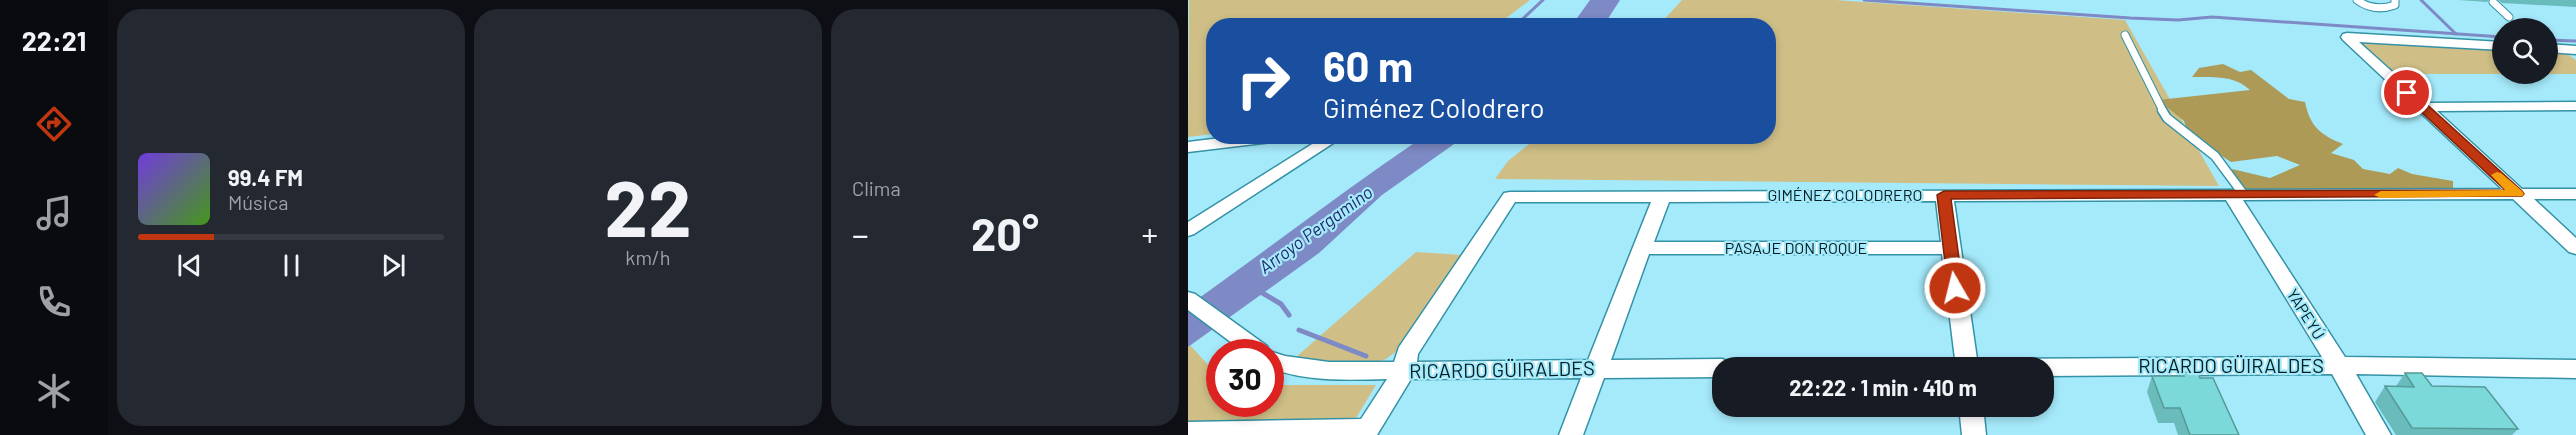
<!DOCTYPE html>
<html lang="es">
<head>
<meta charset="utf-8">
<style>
  :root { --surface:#171b24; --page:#242831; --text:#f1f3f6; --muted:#9ea1a6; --line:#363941; --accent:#bf3610 }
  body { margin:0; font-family:Barlow,sans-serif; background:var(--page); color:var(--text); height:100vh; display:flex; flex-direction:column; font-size:22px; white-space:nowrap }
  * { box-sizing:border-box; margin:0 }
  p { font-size:20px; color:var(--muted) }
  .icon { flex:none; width:33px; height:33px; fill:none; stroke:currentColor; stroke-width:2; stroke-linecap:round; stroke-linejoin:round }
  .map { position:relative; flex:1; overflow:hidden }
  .drawer { display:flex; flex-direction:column; gap:9px; padding:9px; background:#0d0f14; width:1080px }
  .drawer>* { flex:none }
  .banner { position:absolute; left:18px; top:18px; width:570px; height:126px; border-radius:24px; box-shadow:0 3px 9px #0003; background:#1a4fa0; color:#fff; overflow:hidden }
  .tools { position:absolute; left:1304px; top:18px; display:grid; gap:12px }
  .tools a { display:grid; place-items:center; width:66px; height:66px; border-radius:50%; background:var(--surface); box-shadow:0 3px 9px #0003; font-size:30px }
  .speed { position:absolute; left:18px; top:339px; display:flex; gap:12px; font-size:30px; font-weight:700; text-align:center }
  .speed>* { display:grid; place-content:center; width:78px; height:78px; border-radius:50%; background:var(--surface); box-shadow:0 3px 9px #0003; line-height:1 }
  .speed .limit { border:9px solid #d22; background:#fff; color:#111 }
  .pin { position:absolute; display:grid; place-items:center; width:51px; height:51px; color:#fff; margin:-26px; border:3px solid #fff; border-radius:50%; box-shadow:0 2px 6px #0007 }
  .me { position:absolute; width:66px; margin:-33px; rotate:352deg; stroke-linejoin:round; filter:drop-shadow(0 0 4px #0008) }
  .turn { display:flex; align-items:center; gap:21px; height:126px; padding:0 18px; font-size:27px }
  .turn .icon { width:78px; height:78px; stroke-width:2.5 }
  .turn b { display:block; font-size:42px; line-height:51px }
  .big { font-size:45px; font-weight:700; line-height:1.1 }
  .drawer .tile { flex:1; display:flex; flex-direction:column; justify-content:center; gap:9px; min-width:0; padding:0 21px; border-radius:24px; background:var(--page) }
  .drawer .dial { align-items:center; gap:0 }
  .dial b { font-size:78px; line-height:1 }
  .song { display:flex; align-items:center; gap:18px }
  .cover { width:72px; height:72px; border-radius:9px; background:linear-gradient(135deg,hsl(260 70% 55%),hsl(100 70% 35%)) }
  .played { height:6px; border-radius:3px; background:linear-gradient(90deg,var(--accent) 25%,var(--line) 25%) }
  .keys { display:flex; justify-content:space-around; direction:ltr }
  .heat { display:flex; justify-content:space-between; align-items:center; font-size:33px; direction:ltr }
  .drawer .tiles { flex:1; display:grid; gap:9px; grid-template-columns:repeat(3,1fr) }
  .trip { position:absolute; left:524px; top:357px; width:342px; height:60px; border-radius:24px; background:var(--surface); box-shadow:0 3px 9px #0003; font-weight:700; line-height:60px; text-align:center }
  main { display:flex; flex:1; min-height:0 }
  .menu { display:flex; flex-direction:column; width:108px; justify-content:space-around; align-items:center; background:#090b0e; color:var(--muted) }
  .menu .icon { width:42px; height:42px }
  .menu .selected { color:var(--accent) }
  .menu b { font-size:27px; color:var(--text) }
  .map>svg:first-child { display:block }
  .green { fill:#cfbf87 }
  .forest { fill:#ac9a56 }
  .water { fill:#7e8ac5 }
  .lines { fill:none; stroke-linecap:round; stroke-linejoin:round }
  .stream-far1 { stroke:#7e8ac5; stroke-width:3 }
  .stream { stroke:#7e8ac5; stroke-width:5 }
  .lane-far1-casing { stroke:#3492a6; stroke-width:9 }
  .lane-casing { stroke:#3492a6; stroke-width:11 }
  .street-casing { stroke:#3492a6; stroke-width:3 }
  .lane-far1 { stroke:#fff; stroke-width:7 }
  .lane { stroke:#fff; stroke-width:8 }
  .street { fill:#fff; fill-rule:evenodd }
  .wall { fill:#6abbbb }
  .building { fill:#7bdad9; stroke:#569998; stroke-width:1.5 }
  .route { fill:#bf3610; stroke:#7c230a; stroke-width:1.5 }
  .slow { fill:#f59e0b }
  .labels { text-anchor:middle; stroke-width:4.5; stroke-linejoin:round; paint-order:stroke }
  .street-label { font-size:16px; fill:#021e25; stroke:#a5eafb }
  .water-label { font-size:18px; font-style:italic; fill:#22256c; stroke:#a5eafb }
  .near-street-label { font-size:20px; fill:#021e25; stroke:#a5eafb }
</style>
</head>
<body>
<main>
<nav class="menu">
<b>22:21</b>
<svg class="icon selected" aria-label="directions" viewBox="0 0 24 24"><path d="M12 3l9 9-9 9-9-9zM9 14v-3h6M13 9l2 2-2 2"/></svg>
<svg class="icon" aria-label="music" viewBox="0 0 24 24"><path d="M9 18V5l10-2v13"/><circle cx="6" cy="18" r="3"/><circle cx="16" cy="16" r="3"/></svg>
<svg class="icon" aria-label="phone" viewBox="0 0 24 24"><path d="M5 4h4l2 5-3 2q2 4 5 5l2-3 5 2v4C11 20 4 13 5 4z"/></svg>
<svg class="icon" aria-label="climate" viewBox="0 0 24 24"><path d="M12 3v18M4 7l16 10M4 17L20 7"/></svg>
</nav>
<section class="drawer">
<div class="tiles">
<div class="tile">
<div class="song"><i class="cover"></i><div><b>99.4 FM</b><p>Música</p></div></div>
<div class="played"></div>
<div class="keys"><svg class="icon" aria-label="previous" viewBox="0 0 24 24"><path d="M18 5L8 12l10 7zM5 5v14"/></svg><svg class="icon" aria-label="pause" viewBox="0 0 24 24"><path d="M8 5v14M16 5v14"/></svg><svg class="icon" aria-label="next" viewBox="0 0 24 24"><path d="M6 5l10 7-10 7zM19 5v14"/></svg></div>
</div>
<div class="tile dial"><b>22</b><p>km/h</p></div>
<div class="tile"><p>Clima</p>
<div class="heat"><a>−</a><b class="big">20°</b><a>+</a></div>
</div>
</div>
</section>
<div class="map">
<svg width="1388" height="435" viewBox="0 0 1388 435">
  <rect width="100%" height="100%" fill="#a5eafb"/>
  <!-- green -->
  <g class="green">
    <polygon points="1,0 342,0 309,25 26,26 25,134 0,137"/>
    <polygon points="494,0 647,0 937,20 1031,186 307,179 320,161 350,137 580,136 580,26 471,25"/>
    <polygon points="1170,41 1314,50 1314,74 1359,74 1359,52 1378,53 1388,60 1388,74 1204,74"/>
    <polygon points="228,252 275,255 209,351 198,359 186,363 141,362 108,357"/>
    <polygon points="3,346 31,377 32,404 82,404 83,385 188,385 168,418 0,423 0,347"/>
  </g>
  <!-- forest -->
  <path class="forest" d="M 1035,64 L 1052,72 L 1063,70 L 1101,99 L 1117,102 C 1122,127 1133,135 1155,144 L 1143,153 L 1166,160 L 1175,169 L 1202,174 L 1210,168 L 1224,174 L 1265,181 L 1265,189 L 1062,192 L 1047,183 L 1044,169 L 1082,178 L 1112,165 L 1089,156 L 1043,162 L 1000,134 L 996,121 L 970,100 L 1062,90 C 1047,75 1024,77 1004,77 L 1011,68 Z"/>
  <!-- water -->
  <g class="water">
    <polygon points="402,0 432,0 416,25 384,25"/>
    <path d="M 235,137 L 276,137 L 194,195 L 131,253 L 0,347 L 0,306 C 79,250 155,191 235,137 Z"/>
  </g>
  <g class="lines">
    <!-- stream-far1 -->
    <g class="stream-far1">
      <polyline points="676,0 942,18 990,20 1024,17 1314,37"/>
      <polyline points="1233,0 1268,34"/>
      <polyline points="327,26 355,0"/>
      <polyline points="1359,40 1388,41"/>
    </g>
    <!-- stream -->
    <g class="stream">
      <polyline points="71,291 93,304 101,315"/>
      <polyline points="111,330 178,356"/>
    </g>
    <!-- lane-far1 casing -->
    <g class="lane-far1-casing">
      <g id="lane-far1">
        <path d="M 1169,0 C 1181,9 1193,10 1207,5 L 1207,0"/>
        <polyline points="1305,2 1321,17"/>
        <polyline points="937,35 975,111"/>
      </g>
    </g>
    <!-- lane casing -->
    <g class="lane-casing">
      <polyline id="lane" points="974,110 979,118 1027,156 1056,195"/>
    </g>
    <!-- street casing -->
    <g class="street-casing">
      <g id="street">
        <path d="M 1159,33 L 1314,42 L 1314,50 L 1171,42 L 1239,103 L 1388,102 L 1388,110 L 1249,111 L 1334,189 L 1388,189 L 1388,199 L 1346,199 L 1388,238 L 1388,254 L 1381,252 L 1325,199 L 1055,200 L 1157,357 L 1388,360 L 1388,378 L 1168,374 L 1203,435 L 1178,435 L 1144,374 L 855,376 L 855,368 L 687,368 L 690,362 L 698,359 L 767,359 L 754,254 L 461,254 L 423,360 L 534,359 L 542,362 L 545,368 L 534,368 L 534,377 L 416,378 L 395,435 L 371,435 L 393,378 L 223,379 L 189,435 L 0,435 L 0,422 L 173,419 L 199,379 C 160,380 119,382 82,368 L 82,352 L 56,352 L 0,310 L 0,292 L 7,294 L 79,346 L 81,351 L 97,356 L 141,362 L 206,362 L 211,347 L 316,193 L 322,192 L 1314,189 L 1155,40 L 1153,37 L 1155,34 ZM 1038,200 L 1134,357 L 789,359 L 766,201 ZM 748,201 L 753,242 L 466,242 L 481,202 ZM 327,202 L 463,202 L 400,360 L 229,362 L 230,354 Z"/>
        <polygon points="1359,44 1388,46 1388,54 1359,52"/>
        <polygon points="49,136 100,136 93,141 0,152 0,142"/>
        <polygon points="137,136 156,136 6,234 0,236 0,222"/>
        <polygon points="771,406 795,406 798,435 774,435"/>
      </g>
    </g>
    <!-- lane-far1 -->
    <use href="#lane-far1" class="lane-far1"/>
    <!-- lane -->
    <use href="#lane" class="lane"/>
    <!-- street -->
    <use href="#street" class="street"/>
  </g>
  <!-- wall -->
  <g class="wall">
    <polygon points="1270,0 1301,0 1299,2"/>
    <polygon points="1310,0 1388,0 1388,7 1314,3"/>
    <polygon points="994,372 1012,378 1051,435 990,435 986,423 970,423 959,392 964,376 992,376"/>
    <polygon points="1217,373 1244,386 1330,429 1324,435 1208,435 1187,402 1197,386 1208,386"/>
  </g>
  <!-- building -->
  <g class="building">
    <polygon points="994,372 1010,372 1012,378 1025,378 1051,435 1002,435 992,408 976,408 964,376 996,376"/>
    <polygon points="1217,373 1234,373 1244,386 1297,387 1330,429 1224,428 1197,386 1226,387"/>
  </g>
  <!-- route -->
  <polygon class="route" points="1219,89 1223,90 1334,191 1336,194 1334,196 763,199 775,288 767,293 760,288 749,195 756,191 1317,190 1215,95 1214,93"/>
  <!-- slow -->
  <polygon class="slow" points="1309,172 1313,173 1334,191 1336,194 1334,196 1193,198 1186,195 1193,191 1317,190 1303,175"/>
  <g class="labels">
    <!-- street labels -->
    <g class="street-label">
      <text x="657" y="201">GIMÉNEZ COLODRERO</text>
      <text x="608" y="254">PASAJE DON ROQUE</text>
      <text transform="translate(1118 314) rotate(58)" y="6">YAPEYÚ</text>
    </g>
    <!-- water labels -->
    <g class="water-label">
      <text transform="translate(128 230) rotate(-36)" y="6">Arroyo Pergamino</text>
    </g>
    <!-- near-street labels -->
    <g class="near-street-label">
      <text x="1043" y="373">RICARDO GÜIRALDES</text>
      <text transform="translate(314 370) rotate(-1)" y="7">RICARDO GÜIRALDES</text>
    </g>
  </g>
</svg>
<div class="tools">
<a><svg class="icon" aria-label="search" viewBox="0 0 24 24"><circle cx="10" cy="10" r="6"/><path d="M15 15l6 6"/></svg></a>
</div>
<div class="speed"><div class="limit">30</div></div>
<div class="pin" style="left:1219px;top:93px;background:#d93025"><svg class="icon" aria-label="arrive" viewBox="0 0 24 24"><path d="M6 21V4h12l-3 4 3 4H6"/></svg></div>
<svg class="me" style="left:767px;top:288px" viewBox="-20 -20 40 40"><circle r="17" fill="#bf3610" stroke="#fff" stroke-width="3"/><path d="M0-11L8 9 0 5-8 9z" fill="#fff"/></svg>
<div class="trip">22:22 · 1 min · 410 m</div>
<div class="banner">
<div class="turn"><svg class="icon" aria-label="right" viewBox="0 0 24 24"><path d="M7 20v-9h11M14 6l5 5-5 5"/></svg><div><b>60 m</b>Giménez Colodrero</div></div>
</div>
</div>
</main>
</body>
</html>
